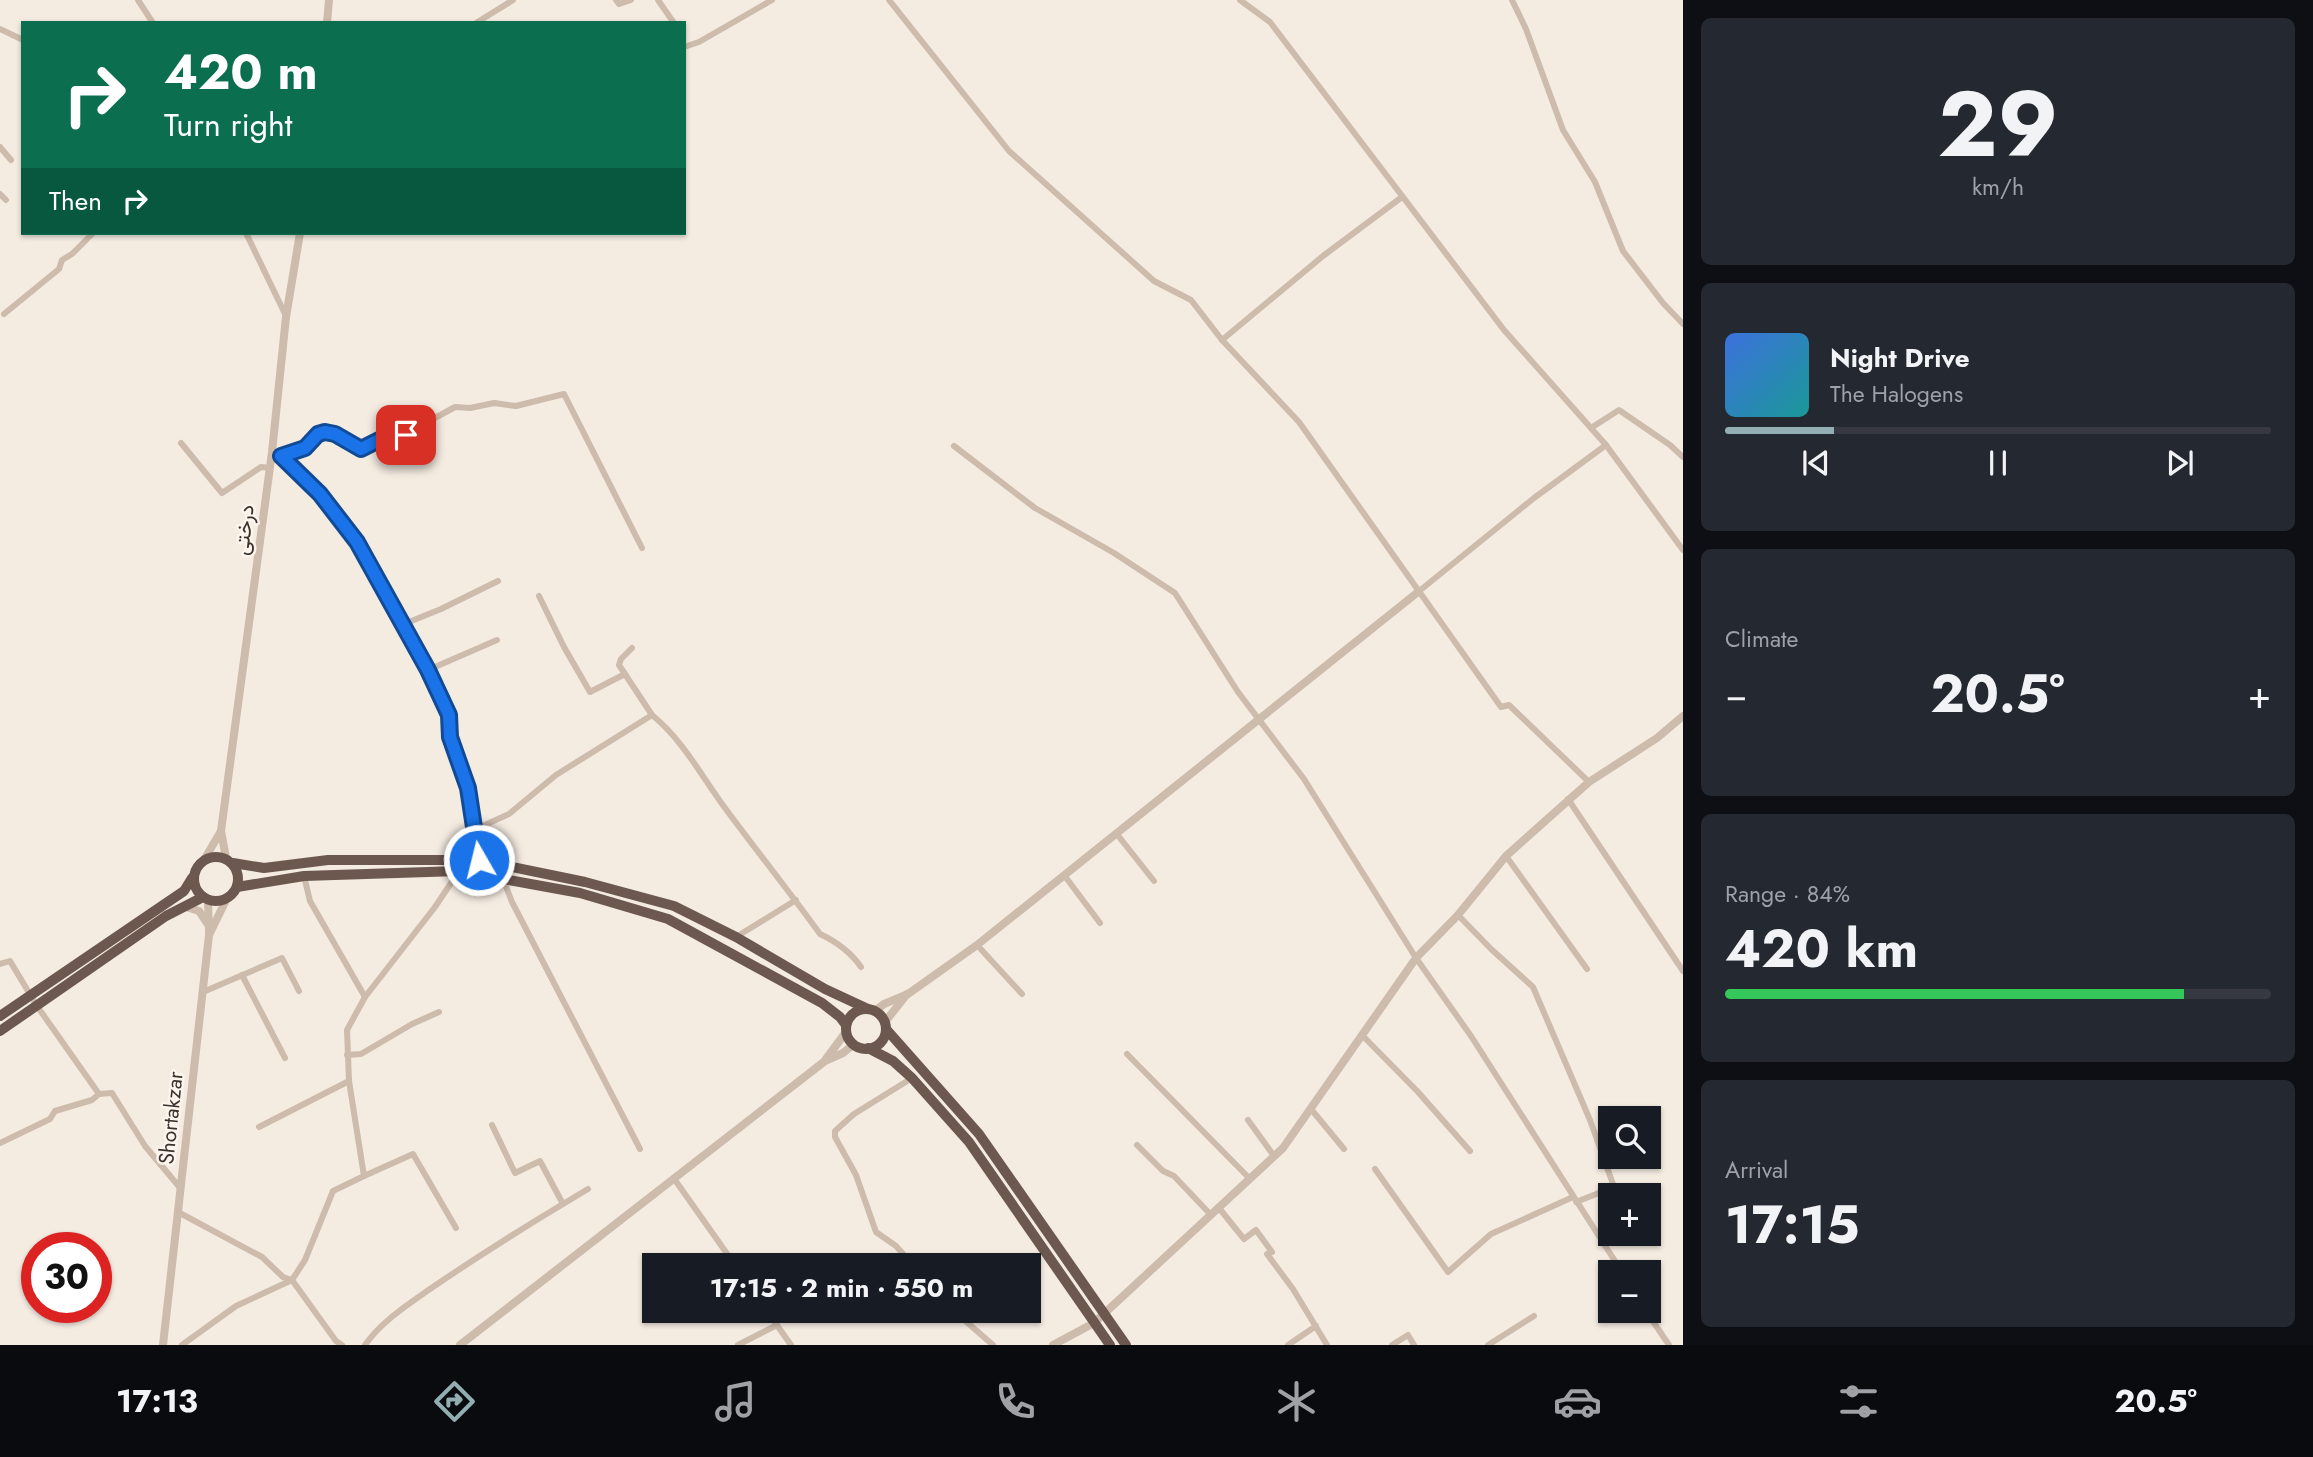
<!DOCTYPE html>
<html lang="en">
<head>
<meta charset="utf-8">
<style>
  :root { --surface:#171b24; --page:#242831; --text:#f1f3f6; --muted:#9ea1a6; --line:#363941; --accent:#92aeb2 }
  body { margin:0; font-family:Jost,Vazirmatn,sans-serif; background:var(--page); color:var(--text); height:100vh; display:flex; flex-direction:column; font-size:26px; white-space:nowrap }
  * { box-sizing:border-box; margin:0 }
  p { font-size:23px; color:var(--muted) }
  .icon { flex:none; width:38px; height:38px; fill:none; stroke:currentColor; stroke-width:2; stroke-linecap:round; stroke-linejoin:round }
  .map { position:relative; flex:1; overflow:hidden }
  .sheet { display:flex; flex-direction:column; gap:18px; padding:18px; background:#0d0f14; width:630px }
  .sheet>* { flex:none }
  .hud { position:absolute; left:21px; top:21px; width:665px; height:214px; border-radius:0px; box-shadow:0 2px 5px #0004; background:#0b6e4f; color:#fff; overflow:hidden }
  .controls { position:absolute; left:1598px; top:1106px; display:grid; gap:14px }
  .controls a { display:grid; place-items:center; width:63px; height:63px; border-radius:0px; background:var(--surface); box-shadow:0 2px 5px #0004; font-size:35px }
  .speed { position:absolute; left:21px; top:1232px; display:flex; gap:14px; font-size:35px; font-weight:700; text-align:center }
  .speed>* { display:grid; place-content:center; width:91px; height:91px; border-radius:50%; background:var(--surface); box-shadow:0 2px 5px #0004; line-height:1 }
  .speed .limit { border:10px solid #d22; background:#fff; color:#111 }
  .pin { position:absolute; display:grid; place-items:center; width:60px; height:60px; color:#fff; margin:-30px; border-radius:14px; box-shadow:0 4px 10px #0006 }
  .me { position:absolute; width:77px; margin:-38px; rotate:352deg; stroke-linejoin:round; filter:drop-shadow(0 0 5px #0008) }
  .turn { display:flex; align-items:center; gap:24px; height:147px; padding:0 28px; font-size:32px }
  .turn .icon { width:91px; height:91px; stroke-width:2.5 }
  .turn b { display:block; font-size:49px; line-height:60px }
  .then { display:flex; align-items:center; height:66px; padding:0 28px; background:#0003; gap:14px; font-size:26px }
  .big { font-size:52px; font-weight:700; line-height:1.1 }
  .sheet .tile { flex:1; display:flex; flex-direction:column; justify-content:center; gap:10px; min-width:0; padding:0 24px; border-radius:10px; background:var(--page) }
  .sheet .dial { align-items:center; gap:0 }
  .dial b { font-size:91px; line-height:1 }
  .song { display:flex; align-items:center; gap:21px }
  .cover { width:84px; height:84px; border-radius:10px; background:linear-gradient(135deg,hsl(220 70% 55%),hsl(180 70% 35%)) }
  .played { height:7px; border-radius:4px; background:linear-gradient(90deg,var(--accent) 20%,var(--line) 20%) }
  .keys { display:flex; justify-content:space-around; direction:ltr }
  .heat { display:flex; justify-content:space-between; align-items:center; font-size:38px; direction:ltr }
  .charge { height:10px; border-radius:5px; background:linear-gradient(90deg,#34c759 84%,var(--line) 0) }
  .trip { position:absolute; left:642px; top:1253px; width:399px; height:70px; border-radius:0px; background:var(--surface); box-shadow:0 2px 5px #0004; font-weight:700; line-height:70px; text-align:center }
  .tab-bar { display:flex; height:112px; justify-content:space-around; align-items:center; background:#090b0e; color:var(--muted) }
  .tab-bar .icon { width:49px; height:49px }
  .tab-bar .active { color:var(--accent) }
  .tab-bar b { font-size:32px; color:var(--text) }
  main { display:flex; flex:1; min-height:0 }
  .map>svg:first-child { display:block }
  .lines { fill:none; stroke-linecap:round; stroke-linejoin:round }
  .minor { stroke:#cdbbac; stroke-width:6 }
  .tertiary { stroke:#cdbbac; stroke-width:8 }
  .trunk { stroke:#6c584f; stroke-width:10 }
  .route-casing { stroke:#114b97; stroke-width:18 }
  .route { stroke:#1a73e8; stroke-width:12 }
  .labels { text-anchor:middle; stroke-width:5; stroke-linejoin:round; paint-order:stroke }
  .street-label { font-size:21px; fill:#3b302b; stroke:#fbf5ee }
</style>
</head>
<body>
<main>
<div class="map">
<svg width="1683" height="1345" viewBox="0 0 1683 1345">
  <rect width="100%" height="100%" fill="#f4ebe1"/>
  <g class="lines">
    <!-- minor -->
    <g class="minor">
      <polyline points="138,0 153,23"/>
      <polyline points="616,0 619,4 631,0"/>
      <polyline points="658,0 674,23"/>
      <polyline points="889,0 1009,151 1154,281 1191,300 1222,340 1299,422 1501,707 1509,705 1589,782"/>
      <polyline points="1240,0 1270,22 1504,330 1606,445 1683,550"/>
      <polyline points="1512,0 1526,29 1563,130 1595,182 1623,251 1663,303 1683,324"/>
      <polyline points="476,23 513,0"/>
      <polyline points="0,29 23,40"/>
      <polyline points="684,47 699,42 772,0"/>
      <polyline points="0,147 11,160"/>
      <polyline points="0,194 6,200"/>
      <polyline points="246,233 286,316"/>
      <polyline points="4,314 59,269 62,260 72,254 93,233"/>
      <polyline points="1222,340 1323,256 1402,197"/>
      <polyline points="1591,428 1619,410 1670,445 1683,457"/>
      <polyline points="181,443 222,493 261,467 270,468"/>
      <polyline points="954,446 1035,508 1114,553 1175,593 1238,692 1304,779 1416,958 1471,1036 1622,1272"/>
      <polyline points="280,456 320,494 357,542 428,670 449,715 450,737 468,788 479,860"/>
      <polyline points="281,456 305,448 318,434 325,431 361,449 379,440 384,442 395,440 455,407 470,408 494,403 516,406 564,394 642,548"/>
      <polyline points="1418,592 1534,498 1606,445"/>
      <polyline points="539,596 564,647 590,692 625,674"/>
      <polyline points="404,624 441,609 498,581"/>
      <polyline points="632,648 621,659 619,665 652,715"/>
      <polyline points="428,670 497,640"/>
      <polyline points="1568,799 1683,971"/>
      <path d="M 474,830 L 509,814 L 556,775 L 652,715 C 683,740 702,777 725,808 C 756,850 789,891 820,934 C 837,942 850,951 861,967"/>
      <polyline points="1116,833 1154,881"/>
      <polyline points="1506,856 1587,969"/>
      <polyline points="1064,875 1100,923"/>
      <polyline points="304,876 310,901 365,997"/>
      <polyline points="503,879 512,902 640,1149"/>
      <polyline points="1458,915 1491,949 1533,987 1590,1120 1614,1187 1576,1202"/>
      <polyline points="736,937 796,900"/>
      <polyline points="977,945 1022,994"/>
      <polyline points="0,964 10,961 37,1006 99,1094 112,1093 145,1146 181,1189"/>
      <polyline points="242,975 285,1058"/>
      <polyline points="203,992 282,958 299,991"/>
      <polyline points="1362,1035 1418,1092 1470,1151"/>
      <polyline points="1127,1054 1250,1179"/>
      <polyline points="347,1055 361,1054 412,1024 439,1012"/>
      <polyline points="912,1078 854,1114 835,1131 835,1137 856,1175 876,1232 896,1246 913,1265"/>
      <polyline points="1311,1109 1344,1149"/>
      <polyline points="1248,1120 1274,1156"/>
      <polyline points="259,1127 349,1081"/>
      <polyline points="0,1143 50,1119 55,1111 92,1100 99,1094"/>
      <polyline points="1137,1145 1163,1171 1174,1176 1211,1215"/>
      <polyline points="1375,1169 1448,1272 1491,1234 1573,1197"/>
      <polyline points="364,1176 413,1154 456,1228"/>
      <polyline points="675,1180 735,1265"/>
      <polyline points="563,1204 588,1189"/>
      <polyline points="1219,1208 1244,1239 1256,1230 1272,1252 1267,1254 1293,1289 1327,1345"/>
      <polyline points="178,1212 262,1257 283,1277 292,1280 336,1341 342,1345"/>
      <polyline points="767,1311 791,1345"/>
      <polyline points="954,1311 993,1345"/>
      <polyline points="1646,1311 1669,1345"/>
      <polyline points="182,1345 236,1306 292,1280 305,1260 333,1191 364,1176 349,1081 347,1030 365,997 435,907 459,871"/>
      <path d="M 365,1345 C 381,1322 407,1305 430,1289 C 474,1259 518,1231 563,1204 L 540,1161 L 515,1173 L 492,1125"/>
      <polyline points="738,1345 777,1325"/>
      <polyline points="1288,1345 1316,1326"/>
      <polyline points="1392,1345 1408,1335 1414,1345"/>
      <polyline points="1488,1345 1534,1316"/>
    </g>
    <!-- tertiary -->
    <g class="tertiary">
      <polyline points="327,23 329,0"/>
      <polyline points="221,831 226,858"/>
      <polyline points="204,860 221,831 272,452 286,317 300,233"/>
      <polyline points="208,900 209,932"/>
      <polyline points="186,907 199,911 207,923"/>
      <polyline points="875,1011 884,1004 908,994 977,945 1418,592"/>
      <polyline points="885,1022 907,994"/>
      <polyline points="826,1059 846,1032"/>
      <polyline points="163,1345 209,935 227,898"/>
      <polyline points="460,1345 825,1061 843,1053 854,1044"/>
      <polyline points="1053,1345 1094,1323 1283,1148 1416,958 1458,915 1506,856 1589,782 1657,738 1683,716"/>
    </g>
    <!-- trunk -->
    <g class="trunk">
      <circle cx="216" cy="879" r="22"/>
      <polyline points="233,863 264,868 328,860 479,860 585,882 674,906 736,937 825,989 868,1009"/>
      <polyline points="237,887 304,876 459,871 580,893 668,919 822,1003 840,1017 846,1025"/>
      <circle cx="866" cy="1029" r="20"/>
      <polyline points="0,1016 184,891 192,878"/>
      <polyline points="886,1029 979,1134 1126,1345"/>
      <polyline points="0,1031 166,916 203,897"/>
      <polyline points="868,1048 893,1061 912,1078 969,1142 1110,1345"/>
    </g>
  </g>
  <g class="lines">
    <!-- route casing -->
    <g class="route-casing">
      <polyline id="route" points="406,435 389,442 379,440 361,449 335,434 325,432 318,434 305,448 281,456 320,494 357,542 428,670 449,715 450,737 468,788 479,860"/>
    </g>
    <!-- route -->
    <use href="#route" class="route"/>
  </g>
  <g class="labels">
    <!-- street labels -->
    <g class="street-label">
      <text transform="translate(244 530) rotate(-83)" y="7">درختی</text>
      <text transform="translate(171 1118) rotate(-84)" y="7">Shortakzar</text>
    </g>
  </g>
</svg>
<div class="controls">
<a><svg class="icon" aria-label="search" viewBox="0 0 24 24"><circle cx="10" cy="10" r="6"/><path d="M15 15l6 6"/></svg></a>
<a>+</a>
<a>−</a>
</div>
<div class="speed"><div class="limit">30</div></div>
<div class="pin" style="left:406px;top:435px;background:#d93025"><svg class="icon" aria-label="arrive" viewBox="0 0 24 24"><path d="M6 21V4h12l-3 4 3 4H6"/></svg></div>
<svg class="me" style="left:479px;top:860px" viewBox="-20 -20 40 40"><circle r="17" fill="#1a73e8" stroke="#fff" stroke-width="3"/><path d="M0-11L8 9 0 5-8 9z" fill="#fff"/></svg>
<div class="trip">17:15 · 2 min · 550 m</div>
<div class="hud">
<div class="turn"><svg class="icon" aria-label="right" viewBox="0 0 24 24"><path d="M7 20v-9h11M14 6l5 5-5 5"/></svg><div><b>420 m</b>Turn right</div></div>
<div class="then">Then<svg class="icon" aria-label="right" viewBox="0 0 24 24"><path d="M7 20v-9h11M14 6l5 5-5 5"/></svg></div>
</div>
</div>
<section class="sheet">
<div class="tile dial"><b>29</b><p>km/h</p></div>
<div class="tile">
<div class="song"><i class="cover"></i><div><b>Night Drive</b><p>The Halogens</p></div></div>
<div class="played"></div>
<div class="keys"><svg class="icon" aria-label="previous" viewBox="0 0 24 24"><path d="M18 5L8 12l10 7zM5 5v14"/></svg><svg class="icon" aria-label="pause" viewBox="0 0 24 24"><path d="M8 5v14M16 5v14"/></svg><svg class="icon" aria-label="next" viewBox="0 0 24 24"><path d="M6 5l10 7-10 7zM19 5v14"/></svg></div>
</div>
<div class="tile"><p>Climate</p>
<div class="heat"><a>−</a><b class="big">20.5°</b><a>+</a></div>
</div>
<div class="tile"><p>Range · 84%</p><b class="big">420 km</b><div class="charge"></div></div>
<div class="tile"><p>Arrival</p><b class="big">17:15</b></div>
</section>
</main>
<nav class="tab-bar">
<b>17:13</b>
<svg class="icon active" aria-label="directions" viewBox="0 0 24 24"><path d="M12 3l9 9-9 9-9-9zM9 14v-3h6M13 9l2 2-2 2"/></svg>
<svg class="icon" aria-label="music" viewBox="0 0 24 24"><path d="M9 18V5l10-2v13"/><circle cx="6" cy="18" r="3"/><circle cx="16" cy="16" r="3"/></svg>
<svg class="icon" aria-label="phone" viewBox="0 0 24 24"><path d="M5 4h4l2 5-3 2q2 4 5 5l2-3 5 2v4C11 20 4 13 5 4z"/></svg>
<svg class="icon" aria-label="climate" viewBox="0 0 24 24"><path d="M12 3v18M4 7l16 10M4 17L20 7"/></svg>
<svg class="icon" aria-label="car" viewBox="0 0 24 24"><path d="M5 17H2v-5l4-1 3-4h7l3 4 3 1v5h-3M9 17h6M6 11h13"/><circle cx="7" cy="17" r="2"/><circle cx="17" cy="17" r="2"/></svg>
<svg class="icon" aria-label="filters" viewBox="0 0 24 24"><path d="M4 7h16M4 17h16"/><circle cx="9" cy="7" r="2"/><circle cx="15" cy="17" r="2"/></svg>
<b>20.5°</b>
</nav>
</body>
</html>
